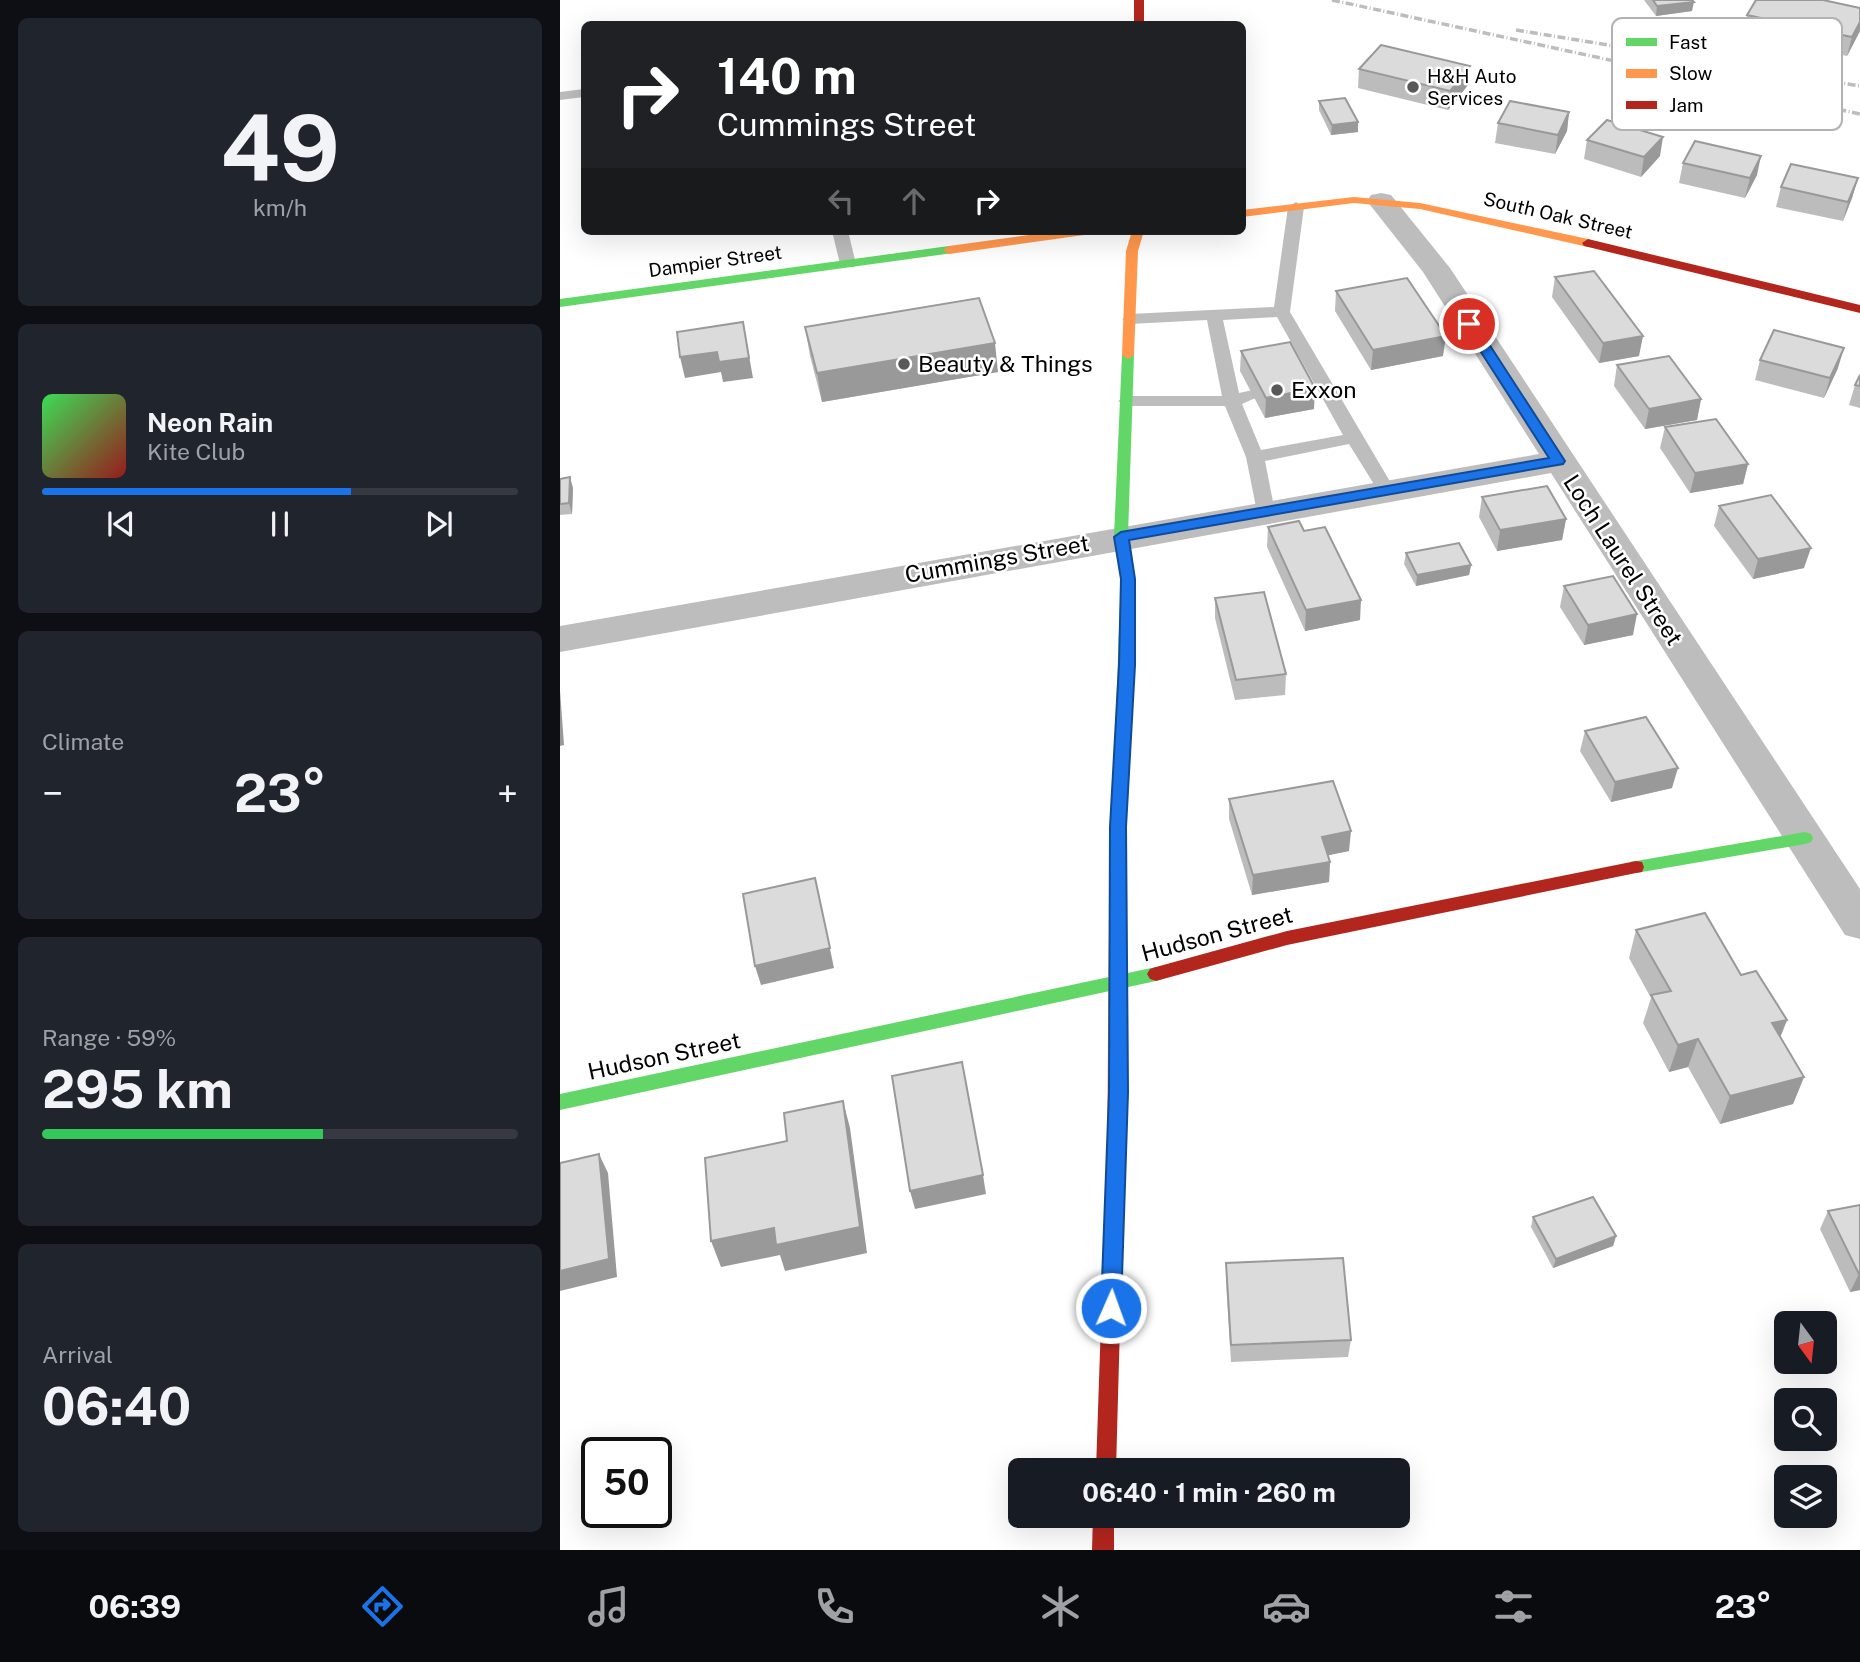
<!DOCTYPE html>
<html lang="en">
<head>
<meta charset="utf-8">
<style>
  :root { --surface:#171b24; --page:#20242c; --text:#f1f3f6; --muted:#9ea1a6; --line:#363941; --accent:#1a73e8 }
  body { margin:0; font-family:"Public Sans",sans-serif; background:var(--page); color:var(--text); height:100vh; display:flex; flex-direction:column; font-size:26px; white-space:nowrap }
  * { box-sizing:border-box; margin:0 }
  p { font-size:23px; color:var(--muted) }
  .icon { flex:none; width:38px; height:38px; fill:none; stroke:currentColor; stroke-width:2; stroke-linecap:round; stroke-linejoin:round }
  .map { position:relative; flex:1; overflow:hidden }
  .drawer { display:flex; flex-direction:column; gap:18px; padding:18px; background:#0d0f14; width:560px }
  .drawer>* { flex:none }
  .banner { position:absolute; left:21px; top:21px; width:665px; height:214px; border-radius:10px; box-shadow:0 7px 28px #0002; background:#202124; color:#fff; overflow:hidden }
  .needle { width:46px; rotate:165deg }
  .tools { position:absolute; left:1214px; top:1311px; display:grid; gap:14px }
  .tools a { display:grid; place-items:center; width:63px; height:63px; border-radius:10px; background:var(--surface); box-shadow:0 7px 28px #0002; font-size:35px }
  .speed { position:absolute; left:21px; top:1437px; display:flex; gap:14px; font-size:35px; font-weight:700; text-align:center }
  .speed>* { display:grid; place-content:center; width:91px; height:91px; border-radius:50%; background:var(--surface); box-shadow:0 7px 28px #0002; line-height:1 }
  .speed .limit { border:4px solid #111; border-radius:10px; background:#fff; color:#111 }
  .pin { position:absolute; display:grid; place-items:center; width:60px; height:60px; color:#fff; margin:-30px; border:4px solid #fff; border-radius:50%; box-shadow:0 2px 7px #0007 }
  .me { position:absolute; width:77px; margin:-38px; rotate:2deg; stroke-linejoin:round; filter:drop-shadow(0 0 5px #0008) }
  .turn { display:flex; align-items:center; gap:24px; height:147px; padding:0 21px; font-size:32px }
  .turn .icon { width:91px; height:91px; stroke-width:2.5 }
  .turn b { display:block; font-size:49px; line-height:60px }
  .lanes { display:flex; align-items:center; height:66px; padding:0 21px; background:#0003; justify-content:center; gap:35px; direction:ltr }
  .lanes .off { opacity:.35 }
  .big { font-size:52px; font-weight:700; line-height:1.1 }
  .drawer .card { flex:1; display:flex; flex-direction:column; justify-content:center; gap:10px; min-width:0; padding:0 24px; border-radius:10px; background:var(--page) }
  .drawer .dial { align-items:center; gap:0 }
  .dial b { font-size:91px; line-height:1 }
  .song { display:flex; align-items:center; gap:21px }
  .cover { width:84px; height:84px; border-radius:10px; background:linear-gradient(135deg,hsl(130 70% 55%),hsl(0 70% 35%)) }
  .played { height:7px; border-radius:4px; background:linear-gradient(90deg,var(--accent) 65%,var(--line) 65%) }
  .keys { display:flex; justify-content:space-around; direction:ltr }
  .heat { display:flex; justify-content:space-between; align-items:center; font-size:38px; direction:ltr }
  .charge { height:10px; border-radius:5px; background:linear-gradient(90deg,#34c759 59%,var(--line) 0) }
  .trip { position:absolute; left:448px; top:1458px; width:402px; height:70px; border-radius:10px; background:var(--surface); box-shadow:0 7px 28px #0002; font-weight:700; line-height:70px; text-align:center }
  .tabs { display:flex; height:112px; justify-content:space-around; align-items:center; background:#090b0e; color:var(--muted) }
  .tabs .icon { width:49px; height:49px }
  .tabs .active { color:var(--accent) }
  .tabs b { font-size:32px; color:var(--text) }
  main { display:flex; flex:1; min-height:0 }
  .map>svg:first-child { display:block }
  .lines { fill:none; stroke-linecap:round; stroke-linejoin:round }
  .lane { fill:#bdbdbd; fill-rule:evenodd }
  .street { fill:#bdbdbd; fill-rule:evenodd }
  .fast { fill:#63d668; fill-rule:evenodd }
  .slow { fill:#ff974d; fill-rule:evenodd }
  .jam { fill:#b3261e; fill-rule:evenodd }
  .rail { stroke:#bdbdbd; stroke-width:3.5; stroke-dasharray:8 2.5 1 2.5; stroke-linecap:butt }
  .wall { fill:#bcbcbc }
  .shaded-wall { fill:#999 }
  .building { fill:#dbdbdb; stroke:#999; stroke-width:2 }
  .route { fill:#1a73e8; stroke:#114b97; stroke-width:2 }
  .poi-dot { fill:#595959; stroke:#fff; stroke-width:2.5 }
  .labels { text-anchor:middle; stroke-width:5; stroke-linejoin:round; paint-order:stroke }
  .far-poi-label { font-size:19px; fill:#000; stroke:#fff; text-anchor:start }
  .far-street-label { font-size:19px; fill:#000; stroke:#fff }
  .poi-label { font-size:23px; fill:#000; stroke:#fff; text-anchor:start }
  .street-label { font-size:23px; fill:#000; stroke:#fff }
  .key { fill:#fff; stroke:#b2b2b2; stroke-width:2 }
  .key-label { font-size:19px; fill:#000 }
</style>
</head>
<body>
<main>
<section class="drawer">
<div class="card dial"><b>49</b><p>km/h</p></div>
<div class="card">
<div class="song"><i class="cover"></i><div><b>Neon Rain</b><p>Kite Club</p></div></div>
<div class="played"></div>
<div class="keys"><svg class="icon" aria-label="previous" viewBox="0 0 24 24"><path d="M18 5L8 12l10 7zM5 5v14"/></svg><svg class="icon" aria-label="pause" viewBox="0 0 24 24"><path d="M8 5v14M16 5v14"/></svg><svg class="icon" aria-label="next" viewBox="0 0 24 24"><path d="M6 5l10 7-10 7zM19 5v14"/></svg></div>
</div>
<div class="card"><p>Climate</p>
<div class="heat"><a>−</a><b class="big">23°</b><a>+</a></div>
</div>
<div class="card"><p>Range · 59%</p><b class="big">295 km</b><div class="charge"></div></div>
<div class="card"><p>Arrival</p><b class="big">06:40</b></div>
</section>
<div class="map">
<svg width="1300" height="1550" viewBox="0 0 1300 1550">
  <rect width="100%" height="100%" fill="#fff"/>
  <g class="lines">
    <!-- lane -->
    <g class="lane">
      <polygon points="24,89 24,97 0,100 0,92"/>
      <path d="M 736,202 L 744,207 L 730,312 L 835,490 L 826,496 L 820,494 L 789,444 L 705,461 L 715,512 L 706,518 L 697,512 L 686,457 L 665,406 L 567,406 L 558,401 L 567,396 L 662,396 L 647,320 L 570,324 L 562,319 L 570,314 L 714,307 L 728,207 ZM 717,317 L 783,435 L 701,450 L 682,404 L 702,395 L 693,390 L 679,393 L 663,320 Z"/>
      <polygon points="272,231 288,231 296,264 294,267 282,267 280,264"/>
    </g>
    <!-- street -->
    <polygon class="street" points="821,193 831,195 890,268 1300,889 1300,939 1285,935 991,473 0,652 0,626 979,454 863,272 807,201 811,195"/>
    <!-- fast -->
    <g class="fast">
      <polygon points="389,246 393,247 393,253 0,307 0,299"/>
      <polygon points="568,351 574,355 568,536 575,578 570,763 562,769 554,763 561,578 554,536 562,355"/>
      <polygon points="1245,832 1251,834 1253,838 1251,842 1245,844 1076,873 1070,872 1068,867 1070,862 1076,861"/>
      <polygon points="596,967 602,969 605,974 602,979 596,981 0,1110 0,1094"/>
    </g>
    <!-- slow -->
    <g class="slow">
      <polygon points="794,197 860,203 1028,239 1034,243 1028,247 860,209 794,203 682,217 682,210"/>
      <polygon points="499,231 530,231 524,235 389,254 383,250 389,246"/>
      <polygon points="572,231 584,231 578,251 574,355 568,359 562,355 566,251"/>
      <polygon points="562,757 570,763 566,827 565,1143 563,1149 556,1151 549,1149 547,1143 550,827 554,763"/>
    </g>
    <!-- jam -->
    <g class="jam">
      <rect x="574" y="0" width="10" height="24"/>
      <polygon points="1028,239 1300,305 1300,313 1024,246 1022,243"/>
      <polygon points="1076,861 1082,862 1084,867 1082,872 1076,873 727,945 596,981 590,979 587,974 590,969 596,967 727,931"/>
      <polygon points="556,1135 563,1137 565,1143 556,1470 536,1470 547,1143 549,1137"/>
      <polygon points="533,1516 554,1516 554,1550 532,1550"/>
    </g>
    <!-- rail -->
    <g class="rail">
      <polyline points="772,0 1300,114"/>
      <polyline points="956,30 1300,86"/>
    </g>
  </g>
  <!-- wall -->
  <g class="wall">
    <polygon points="1084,0 1132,0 1132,11 1096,16"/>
    <polygon points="1300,8 1300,31 1287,56 1183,34 1187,15"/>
    <polygon points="910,66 908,85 888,110 798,88 799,69"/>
    <polygon points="759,101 798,122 798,132 771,135 759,110"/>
    <polygon points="1009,112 1007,131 995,154 935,143 938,123"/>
    <polygon points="1027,140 1100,156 1081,177 1024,159"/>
    <polygon points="1123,163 1197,175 1185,198 1119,183"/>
    <polygon points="1298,178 1292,198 1283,221 1216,207 1221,187"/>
    <polygon points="995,277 1079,356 1039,363 992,297"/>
    <polygon points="776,291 883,356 811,370 775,311"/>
    <polygon points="245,327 438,372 262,402 250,356"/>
    <polygon points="681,351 754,409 705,418 680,371"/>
    <polygon points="1200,360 1278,368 1264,398 1195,380"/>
    <polygon points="1057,365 1141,399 1137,420 1085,429 1054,386"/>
    <polygon points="1300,375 1300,408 1289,405 1295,385"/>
    <polygon points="1105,427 1188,464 1183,484 1130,493 1100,448"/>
    <polygon points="0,479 13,488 12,514 0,515"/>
    <polygon points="922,497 1006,519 1002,540 937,551 919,517"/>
    <polygon points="1159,506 1244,568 1193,579 1154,526"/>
    <polygon points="708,527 744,531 800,620 745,631 707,547"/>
    <polygon points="846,553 911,565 909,575 856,586 844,564"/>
    <polygon points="1004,586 1073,635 1024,645 1000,607"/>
    <polygon points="655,598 726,674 725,695 675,700 655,618"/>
    <polygon points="1025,731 1112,788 1051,802 1020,751"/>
    <polygon points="669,799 789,851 768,855 770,862 769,882 692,895 669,819"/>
    <polygon points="1076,930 1181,975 1227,1020 1220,1037 1244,1077 1233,1104 1160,1124 1128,1067 1109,1072 1083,1023 1091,998 1069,958"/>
    <polygon points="1300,1205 1300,1290 1290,1292 1260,1229 1268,1211"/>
    <polygon points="973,1217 1056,1236 1053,1246 993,1268 971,1227"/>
    <polygon points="666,1263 791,1340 788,1357 671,1362 666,1281"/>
  </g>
  <!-- shaded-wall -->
  <g class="shaded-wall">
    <polygon points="1134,2 1132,11 1096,16 1097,6"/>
    <polygon points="1300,22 1300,31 1287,56 1292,37"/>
    <polygon points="910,66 908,85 888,110 890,91"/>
    <polygon points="1009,112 1007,131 995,154 998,135"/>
    <polygon points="798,122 798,132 771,135 772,125"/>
    <polygon points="1103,137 1100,156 1081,177 1084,157"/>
    <polygon points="1201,156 1197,175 1185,198 1190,178"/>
    <polygon points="1298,178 1292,198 1283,221 1288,202"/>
    <polygon points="183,322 193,378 163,382 161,372 125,378 120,357"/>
    <polygon points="886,336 883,356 811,370 813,350"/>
    <polygon points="1083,336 1079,356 1039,363 1043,343"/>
    <polygon points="435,343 438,372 262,402 257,373"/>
    <polygon points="1284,348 1278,368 1264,398 1270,378"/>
    <polygon points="755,388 754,409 705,418 706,398"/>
    <polygon points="1141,399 1137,420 1085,429 1089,409"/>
    <polygon points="1188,464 1183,484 1130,493 1135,473"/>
    <polygon points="10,477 13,488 12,514 9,503"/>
    <polygon points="1006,519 1002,540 937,551 940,530"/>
    <polygon points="1251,548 1244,568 1193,579 1198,559"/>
    <polygon points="911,565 909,575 856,586 857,575"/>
    <polygon points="801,600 800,620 745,631 746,610"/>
    <polygon points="1077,614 1073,635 1024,645 1028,625"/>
    <polygon points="0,690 4,745 0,746"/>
    <polygon points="1118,768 1112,788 1051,802 1055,782"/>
    <polygon points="791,831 789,851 760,857 762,837"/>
    <polygon points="770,862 769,882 692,895 693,875"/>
    <polygon points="255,878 274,968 201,985 195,966"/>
    <polygon points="1227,1020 1216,1048 1212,1023"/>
    <polygon points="1138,1039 1128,1067 1109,1072 1118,1045"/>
    <polygon points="1244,1077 1233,1104 1160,1124 1170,1096"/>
    <polygon points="283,1101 290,1128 307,1253 225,1271 220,1255 161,1267 151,1241"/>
    <polygon points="39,1154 48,1173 57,1277 0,1291 0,1271"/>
    <polygon points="423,1175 426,1194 355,1209 350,1191"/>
    <polygon points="1056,1236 1053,1246 993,1268 996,1259"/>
    <polygon points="1299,1274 1300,1274 1300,1290 1290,1292"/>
  </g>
  <!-- building -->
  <g class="building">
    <polygon points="1093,0 1132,0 1134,2 1097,6"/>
    <polygon points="1196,0 1263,0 1300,8 1300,22 1292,37 1187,15"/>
    <polygon points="821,45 910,66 890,91 799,69"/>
    <polygon points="785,98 798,122 772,125 759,101"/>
    <polygon points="950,101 1009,112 998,135 938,123"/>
    <polygon points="1047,120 1103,137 1084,157 1027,140"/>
    <polygon points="1135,141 1201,156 1190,178 1123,163"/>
    <polygon points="1231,164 1298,178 1288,202 1221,187"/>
    <polygon points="1034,271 1083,336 1043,343 995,277"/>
    <polygon points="847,278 886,336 813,350 776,291"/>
    <polygon points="419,298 435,343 257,373 245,327"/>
    <polygon points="183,322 189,358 159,362 157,352 120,357 117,332"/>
    <polygon points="1214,330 1284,348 1270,378 1200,360"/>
    <polygon points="730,342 755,388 706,398 681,351"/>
    <polygon points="1109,356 1141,399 1089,409 1057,365"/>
    <polygon points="1300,375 1300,386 1295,385"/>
    <polygon points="1156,419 1188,464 1135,473 1105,427"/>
    <polygon points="10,477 9,503 0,504 0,479"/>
    <polygon points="987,486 1006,519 940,530 922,497"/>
    <polygon points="1211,495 1251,548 1198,559 1159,506"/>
    <polygon points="739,521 744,531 765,527 801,600 746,610 708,527"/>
    <polygon points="899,543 911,565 857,575 846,553"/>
    <polygon points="1053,576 1077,614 1028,625 1004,586"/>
    <polygon points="704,592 726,674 676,680 655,598"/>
    <polygon points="1086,717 1118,768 1055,782 1025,731"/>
    <polygon points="773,781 791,831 762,837 770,862 693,875 669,799"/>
    <polygon points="255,878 270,948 195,966 183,894"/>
    <polygon points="1145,913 1181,975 1196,971 1227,1020 1212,1023 1244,1077 1170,1096 1138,1039 1118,1045 1091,995 1111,991 1076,930"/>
    <polygon points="402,1062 423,1175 350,1191 332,1076"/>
    <polygon points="283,1101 300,1227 216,1245 214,1228 151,1241 145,1158 227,1141 224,1113"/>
    <polygon points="39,1154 49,1259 0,1271 0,1163"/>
    <polygon points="1033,1197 1056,1236 996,1259 973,1217"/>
    <polygon points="1300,1205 1300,1274 1299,1274 1268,1211"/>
    <polygon points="783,1258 791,1340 671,1345 666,1263"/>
  </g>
  <!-- route -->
  <polygon class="route" points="909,320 916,324 1005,461 1003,464 569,540 575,579 575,665 566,827 568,1092 561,1308 558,1314 551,1317 544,1314 541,1308 549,1092 550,827 559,665 561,579 554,537 561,532 989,458 903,324"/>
  <!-- markers -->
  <g class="poi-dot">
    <circle cx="853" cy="87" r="7"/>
    <circle cx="344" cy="364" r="7"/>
    <circle cx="717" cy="390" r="7"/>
  </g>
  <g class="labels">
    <!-- far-poi labels -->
    <g class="far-poi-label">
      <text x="867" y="83">H&amp;H Auto<tspan x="867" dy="22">Services</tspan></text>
    </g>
    <!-- far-street labels -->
    <g class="far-street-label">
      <text transform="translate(998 215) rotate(13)" y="7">South Oak Street</text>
      <text transform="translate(155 261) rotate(-8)" y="7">Dampier Street</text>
    </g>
    <!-- poi labels -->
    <g class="poi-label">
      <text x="358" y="372">Beauty &amp; Things</text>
      <text x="731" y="398">Exxon</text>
    </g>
    <!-- street labels -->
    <g class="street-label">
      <text transform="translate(437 559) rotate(-10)" y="8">Cummings Street</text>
      <text transform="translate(1063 560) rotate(57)" y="8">Loch Laurel Street</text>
      <text transform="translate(657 934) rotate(-15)" y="8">Hudson Street</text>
      <text transform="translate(104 1056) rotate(-12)" y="8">Hudson Street</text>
    </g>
  </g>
  <!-- legend -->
  <rect x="1052" y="18" width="230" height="112" rx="10" class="key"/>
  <rect x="1066" y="38" width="31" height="8" fill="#63d668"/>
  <rect x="1066" y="69" width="31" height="9" fill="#ff974d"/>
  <rect x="1066" y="101" width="31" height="8" fill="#b3261e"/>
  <g class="key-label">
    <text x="1109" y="49">Fast</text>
    <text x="1109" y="80">Slow</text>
    <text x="1109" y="112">Jam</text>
  </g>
</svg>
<div class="tools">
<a><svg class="needle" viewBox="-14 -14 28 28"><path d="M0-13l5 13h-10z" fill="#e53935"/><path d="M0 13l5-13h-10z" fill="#9ea1a6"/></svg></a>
<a><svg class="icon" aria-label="search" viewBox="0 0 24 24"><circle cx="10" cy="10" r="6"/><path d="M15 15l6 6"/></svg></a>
<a><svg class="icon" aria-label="layers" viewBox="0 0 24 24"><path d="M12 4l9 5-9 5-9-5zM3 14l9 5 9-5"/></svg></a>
</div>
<div class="speed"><div class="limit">50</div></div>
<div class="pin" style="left:909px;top:324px;background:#d93025"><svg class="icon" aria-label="arrive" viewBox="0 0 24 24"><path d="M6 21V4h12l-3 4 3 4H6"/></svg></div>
<svg class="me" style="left:551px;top:1308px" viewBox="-20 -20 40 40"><circle r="17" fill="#1a73e8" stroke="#fff" stroke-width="3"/><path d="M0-11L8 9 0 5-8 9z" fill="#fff"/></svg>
<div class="trip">06:40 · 1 min · 260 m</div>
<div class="banner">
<div class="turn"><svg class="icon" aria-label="right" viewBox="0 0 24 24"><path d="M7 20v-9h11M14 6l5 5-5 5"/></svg><div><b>140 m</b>Cummings Street</div></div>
<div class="lanes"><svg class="icon off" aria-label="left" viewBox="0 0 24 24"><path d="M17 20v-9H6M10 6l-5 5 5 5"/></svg><svg class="icon off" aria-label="ahead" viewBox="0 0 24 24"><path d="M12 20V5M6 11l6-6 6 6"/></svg><svg class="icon" aria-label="right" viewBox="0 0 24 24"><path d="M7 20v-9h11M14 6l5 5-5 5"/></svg></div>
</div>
</div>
</main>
<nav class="tabs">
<b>06:39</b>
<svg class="icon active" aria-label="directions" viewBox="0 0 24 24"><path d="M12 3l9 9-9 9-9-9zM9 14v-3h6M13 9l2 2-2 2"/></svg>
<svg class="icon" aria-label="music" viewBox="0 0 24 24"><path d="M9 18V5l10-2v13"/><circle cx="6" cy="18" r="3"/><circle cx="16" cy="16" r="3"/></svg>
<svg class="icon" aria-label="phone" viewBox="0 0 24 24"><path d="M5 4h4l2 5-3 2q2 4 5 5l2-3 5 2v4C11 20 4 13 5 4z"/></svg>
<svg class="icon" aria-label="climate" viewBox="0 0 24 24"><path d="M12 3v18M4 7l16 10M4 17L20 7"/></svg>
<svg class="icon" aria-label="car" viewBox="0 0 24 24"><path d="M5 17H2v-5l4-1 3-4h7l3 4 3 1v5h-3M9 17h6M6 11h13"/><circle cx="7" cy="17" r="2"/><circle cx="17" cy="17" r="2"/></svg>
<svg class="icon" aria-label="filters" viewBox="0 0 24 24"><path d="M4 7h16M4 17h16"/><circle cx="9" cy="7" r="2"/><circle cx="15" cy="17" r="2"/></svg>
<b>23°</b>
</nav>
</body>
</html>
